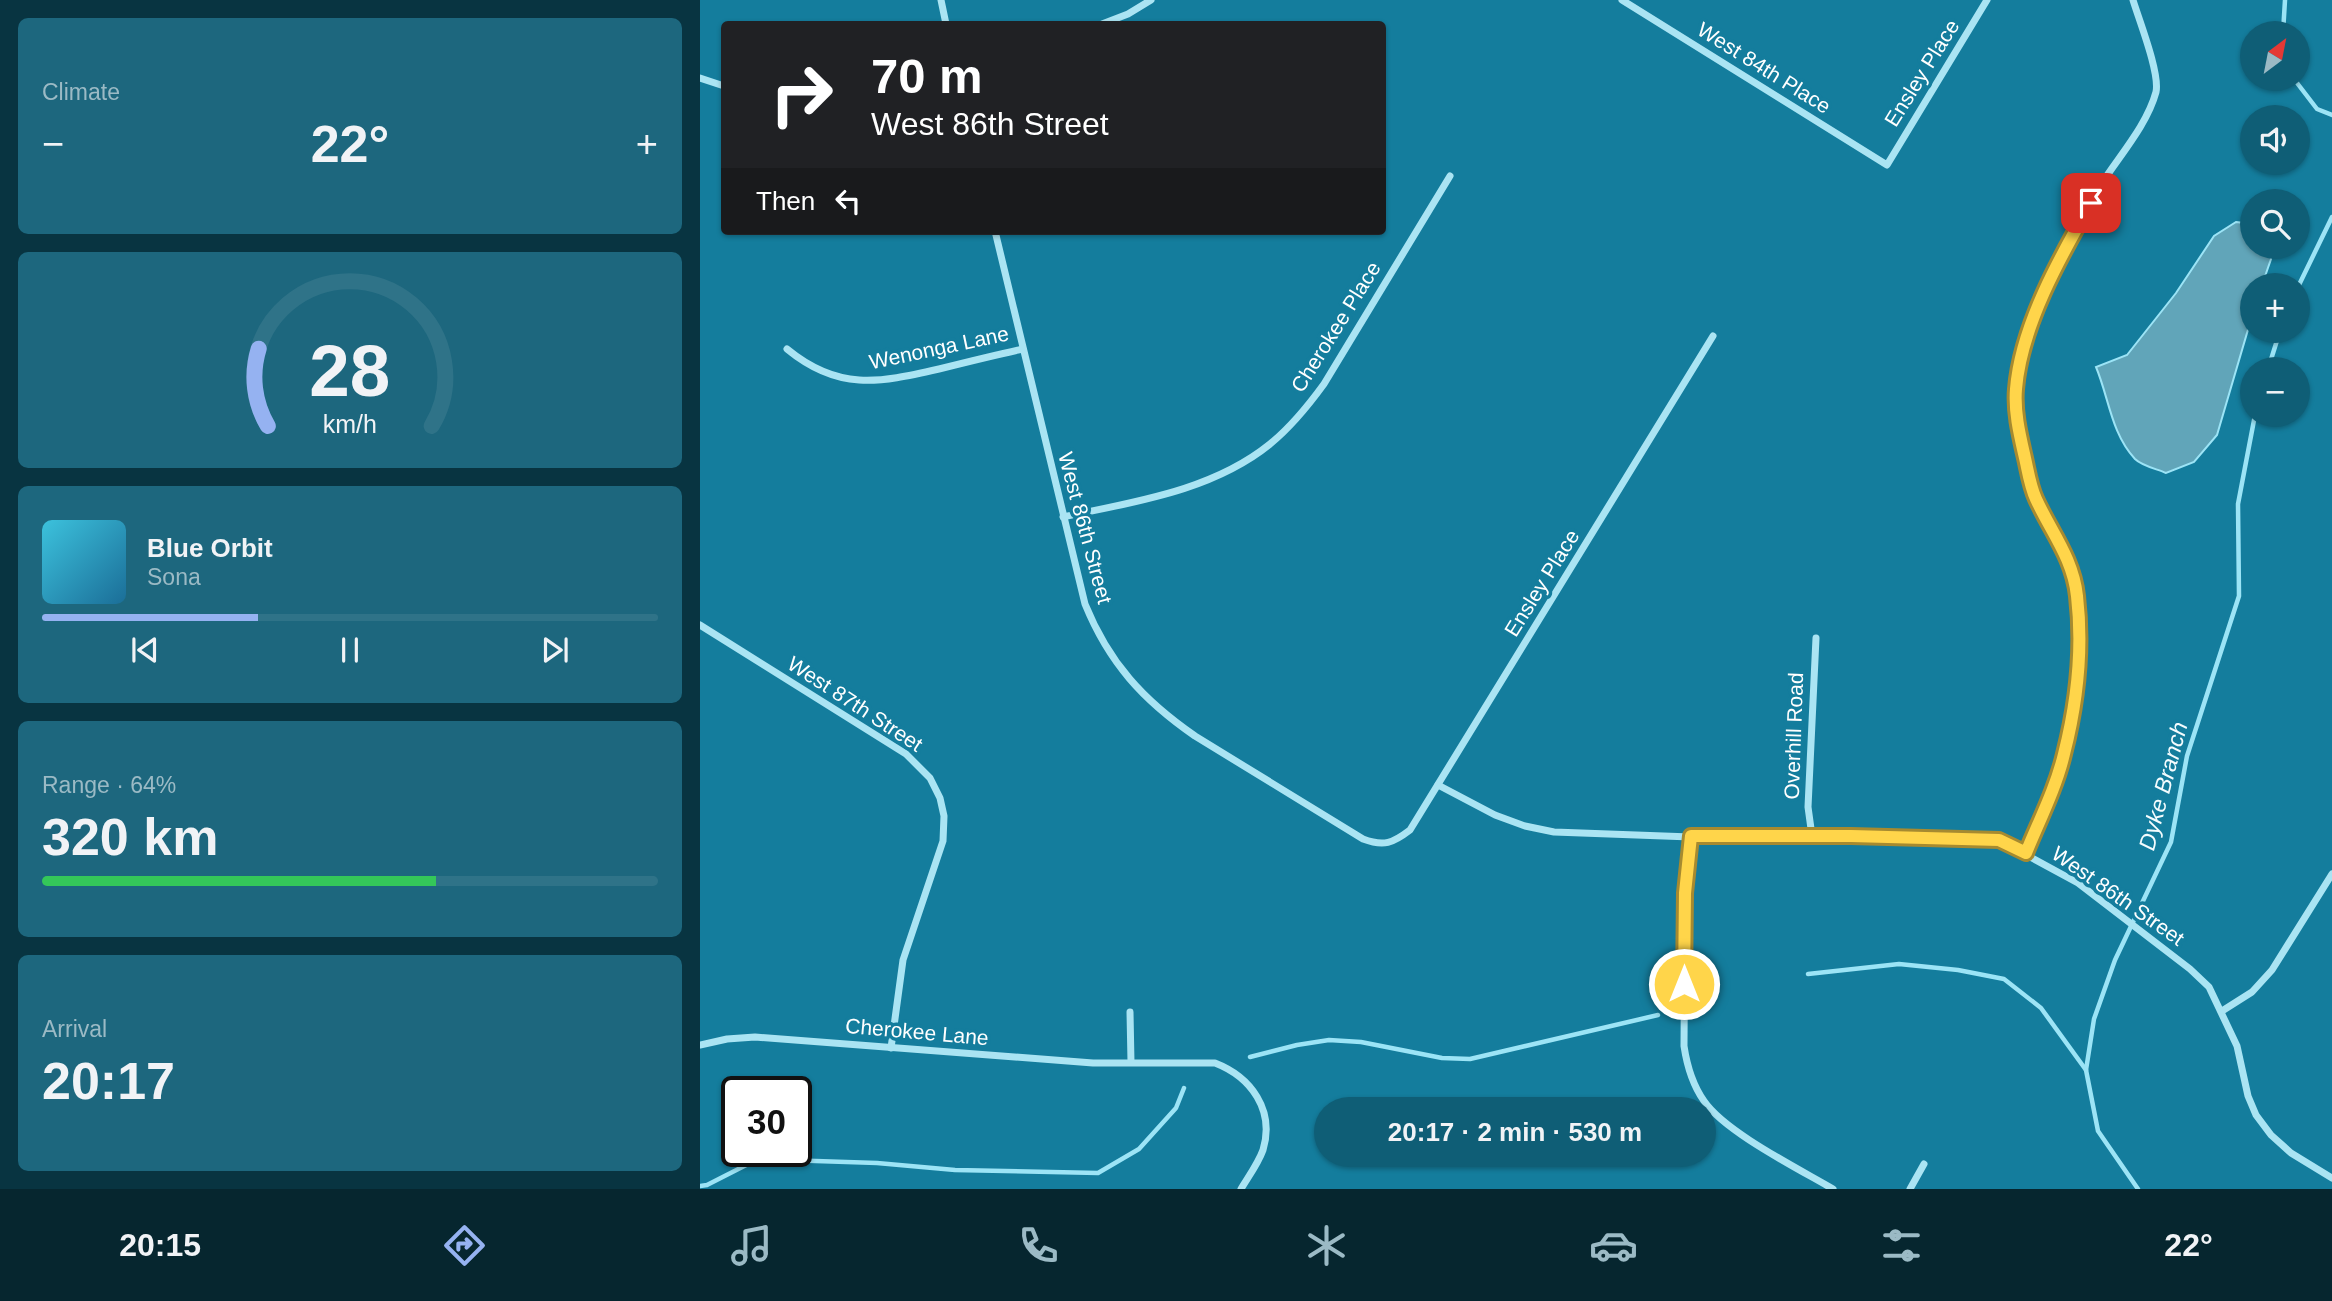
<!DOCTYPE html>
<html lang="en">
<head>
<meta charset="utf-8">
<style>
  :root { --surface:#0f5e76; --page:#1d677e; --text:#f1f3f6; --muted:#9bbac5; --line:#2f7388; --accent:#95b2f1 }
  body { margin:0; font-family:Helvetica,sans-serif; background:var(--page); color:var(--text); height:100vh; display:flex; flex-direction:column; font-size:26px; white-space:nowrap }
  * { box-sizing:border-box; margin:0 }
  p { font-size:23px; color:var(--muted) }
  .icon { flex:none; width:38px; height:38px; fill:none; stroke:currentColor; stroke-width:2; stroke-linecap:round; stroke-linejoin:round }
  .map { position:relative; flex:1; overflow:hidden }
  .drawer { display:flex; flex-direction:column; gap:18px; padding:18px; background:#083441; width:700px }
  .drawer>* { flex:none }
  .hud { position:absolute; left:21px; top:21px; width:665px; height:214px; border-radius:7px; box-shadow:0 2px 5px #0004; background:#202124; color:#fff; overflow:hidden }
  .needle { width:46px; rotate:32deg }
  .fabs { position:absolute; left:1540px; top:21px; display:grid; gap:14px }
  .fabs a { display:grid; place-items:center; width:70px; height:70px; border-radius:50%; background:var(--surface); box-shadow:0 2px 5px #0004; font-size:35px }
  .speed { position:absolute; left:21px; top:1076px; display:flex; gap:14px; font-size:35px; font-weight:700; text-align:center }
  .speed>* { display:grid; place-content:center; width:91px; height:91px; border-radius:50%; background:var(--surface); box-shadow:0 2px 5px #0004; line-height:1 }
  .speed .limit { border:4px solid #111; border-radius:10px; background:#fff; color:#111 }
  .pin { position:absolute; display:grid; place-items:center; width:60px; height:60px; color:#fff; margin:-30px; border-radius:14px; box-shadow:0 4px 10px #0006 }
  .me { position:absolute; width:77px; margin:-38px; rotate:0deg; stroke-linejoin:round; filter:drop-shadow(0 0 5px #0008) }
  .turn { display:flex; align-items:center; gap:24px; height:147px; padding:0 35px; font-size:32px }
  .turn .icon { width:91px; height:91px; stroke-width:2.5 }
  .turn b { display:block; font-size:49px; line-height:60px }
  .then { display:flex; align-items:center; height:66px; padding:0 35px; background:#0003; gap:14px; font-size:26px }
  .big { font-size:52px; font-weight:700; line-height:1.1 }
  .drawer .card { flex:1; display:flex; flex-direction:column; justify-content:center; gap:10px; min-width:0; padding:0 24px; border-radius:10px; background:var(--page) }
  .drawer .dial { align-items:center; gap:0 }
  .dial svg { height:182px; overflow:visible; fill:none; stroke:var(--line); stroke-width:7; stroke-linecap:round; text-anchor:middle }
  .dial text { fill:var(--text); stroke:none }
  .song { display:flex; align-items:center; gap:21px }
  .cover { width:84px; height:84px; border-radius:10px; background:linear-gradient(135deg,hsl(190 70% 55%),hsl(200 70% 35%)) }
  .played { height:7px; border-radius:4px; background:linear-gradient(90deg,var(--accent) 35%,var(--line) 35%) }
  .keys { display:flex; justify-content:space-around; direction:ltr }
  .heat { display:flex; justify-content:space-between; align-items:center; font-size:38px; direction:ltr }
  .charge { height:10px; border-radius:5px; background:linear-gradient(90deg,#34c759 64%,var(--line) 0) }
  .trip { position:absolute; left:614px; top:1097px; width:402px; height:70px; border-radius:35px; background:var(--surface); box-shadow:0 2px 5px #0004; font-weight:700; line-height:70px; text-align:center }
  .tab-bar { display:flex; height:112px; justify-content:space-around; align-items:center; background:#06262f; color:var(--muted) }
  .tab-bar .icon { width:49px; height:49px }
  .tab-bar .on { color:var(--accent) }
  .tab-bar b { font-size:32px; color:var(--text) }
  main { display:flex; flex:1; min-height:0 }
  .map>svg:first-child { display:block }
  .water { fill:#61a5b9; stroke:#9ce4f6; stroke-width:2 }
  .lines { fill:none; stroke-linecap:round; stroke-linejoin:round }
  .stream { stroke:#9ce4f6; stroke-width:4.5 }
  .minor { stroke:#aae4f3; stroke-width:7 }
  .route-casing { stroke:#a68a30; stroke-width:18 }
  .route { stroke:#ffd54a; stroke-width:12 }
  .labels { text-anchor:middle; stroke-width:7; stroke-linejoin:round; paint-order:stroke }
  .street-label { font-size:21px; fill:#fff; stroke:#147d9d }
  .water-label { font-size:23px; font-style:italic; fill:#f4fcfe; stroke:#147d9d }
</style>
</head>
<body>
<main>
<section class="drawer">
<div class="card"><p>Climate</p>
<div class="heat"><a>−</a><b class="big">22°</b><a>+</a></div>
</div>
<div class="card dial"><svg viewBox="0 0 100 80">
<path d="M14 69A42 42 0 1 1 86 69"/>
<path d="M14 69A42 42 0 0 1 10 35" stroke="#95b2f1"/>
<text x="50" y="56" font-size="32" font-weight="700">28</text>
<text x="50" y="72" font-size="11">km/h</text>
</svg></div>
<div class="card">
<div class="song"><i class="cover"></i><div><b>Blue Orbit</b><p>Sona</p></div></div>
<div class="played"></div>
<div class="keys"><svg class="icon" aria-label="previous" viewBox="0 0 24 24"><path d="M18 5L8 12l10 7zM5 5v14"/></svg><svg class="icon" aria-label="pause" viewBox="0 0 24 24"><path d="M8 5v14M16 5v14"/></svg><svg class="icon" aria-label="next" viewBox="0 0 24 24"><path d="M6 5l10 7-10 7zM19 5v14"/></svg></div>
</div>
<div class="card"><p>Range · 64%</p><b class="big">320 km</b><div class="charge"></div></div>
<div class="card"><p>Arrival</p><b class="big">20:17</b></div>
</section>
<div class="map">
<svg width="1632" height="1189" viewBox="0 0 1632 1189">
  <rect width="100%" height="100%" fill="#147d9d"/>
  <!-- water -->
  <path class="water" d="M 1536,222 L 1552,224 L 1552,247 L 1571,247 L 1571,259 L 1562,285 L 1552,285 L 1552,316 L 1517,435 L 1494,462 L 1466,473 C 1457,469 1442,466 1435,459 C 1411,433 1409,398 1396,367 L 1427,355 L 1476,293 L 1514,236 Z"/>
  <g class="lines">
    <!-- stream -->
    <g class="stream">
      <polyline points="1583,33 1585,0"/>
      <polyline points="1594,79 1617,109 1632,115"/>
      <polyline points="1598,287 1632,217"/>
      <polyline points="1568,369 1580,331"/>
      <polyline points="1108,974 1199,964 1258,970 1304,979 1341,1008 1386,1070"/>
      <polyline points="550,1057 597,1045 629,1040 661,1042 742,1058 770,1059 958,1015"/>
      <polyline points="0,1186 7,1185 58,1159 177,1163 255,1170 398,1173 439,1149 476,1108 484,1088"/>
      <polyline points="1438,1189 1398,1131 1386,1070 1394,1019 1415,960 1471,842 1487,756 1539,596 1538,504 1555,415"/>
    </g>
    <!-- minor -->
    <g class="minor">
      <polyline points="241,0 246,24"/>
      <polyline points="922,0 1187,165 1287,0"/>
      <polyline points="402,24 428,14 451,0"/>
      <polyline points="0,78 24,86"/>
      <path d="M 295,231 L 385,604 C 409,663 443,700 495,736 L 663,839 C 684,847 693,843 710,830 L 1013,336"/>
      <path d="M 87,349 C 138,391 178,383 239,369 C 267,362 295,355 323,349"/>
      <path d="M 363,517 C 433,502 512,491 570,444 C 591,427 608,406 624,384 L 750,176"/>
      <polyline points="0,625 206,754 230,778 240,798 244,816 243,841 203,960 191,1048"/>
      <polyline points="738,785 795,815 825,826 854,832 991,837 1151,836 1299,840 1378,883 1490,969 1509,987 1537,1046 1548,1096 1556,1115 1571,1135 1591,1153 1632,1178"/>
      <polyline points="1112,836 1108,807 1116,638"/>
      <path d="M 991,837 L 985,893 L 984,1046 C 987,1066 992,1084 1004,1101 C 1025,1132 1099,1169 1133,1189"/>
      <path d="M 1326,853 C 1339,821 1356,788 1364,755 C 1378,700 1389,620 1371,566 C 1364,543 1347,522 1337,500 C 1321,466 1311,408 1318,371 C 1331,306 1368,239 1402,183 C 1420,155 1447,125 1456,92 C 1460,73 1439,20 1433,0"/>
      <polyline points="1522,1011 1552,992 1572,970 1632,874"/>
      <polyline points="430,1012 431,1062"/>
      <path d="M 0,1045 L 27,1039 L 55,1037 L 393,1063 L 515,1063 C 551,1077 575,1110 563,1150 C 558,1164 548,1177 541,1189"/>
      <polyline points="1210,1189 1224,1164"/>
    </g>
  </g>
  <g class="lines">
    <!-- route casing -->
    <g class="route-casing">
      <path id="route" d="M 984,984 L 985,893 L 991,836 L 1151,836 L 1299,840 L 1326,853 C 1339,821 1356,788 1364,754 C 1377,703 1383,648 1377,596 C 1373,558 1351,532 1336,499 C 1330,486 1328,471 1325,458 C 1320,436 1314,412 1316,389 C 1321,326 1360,257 1391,203"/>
    </g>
    <!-- route -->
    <use href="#route" class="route"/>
  </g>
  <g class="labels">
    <!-- street labels -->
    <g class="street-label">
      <text transform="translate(1064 68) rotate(32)" y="7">West 84th Place</text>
      <text transform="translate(1222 73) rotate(-58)" y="7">Ensley Place</text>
      <text transform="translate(636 327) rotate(-58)" y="7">Cherokee Place</text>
      <text transform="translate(239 348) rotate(-12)" y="7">Wenonga Lane</text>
      <text transform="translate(385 528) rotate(75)" y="7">West 86th Street</text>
      <text transform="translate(842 583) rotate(-58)" y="7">Ensley Place</text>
      <text transform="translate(155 704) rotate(33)" y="7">West 87th Street</text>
      <text transform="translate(1094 736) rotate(-88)" y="7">Overhill Road</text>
      <text transform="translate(1418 896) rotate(35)" y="7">West 86th Street</text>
      <text transform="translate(217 1032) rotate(5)" y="7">Cherokee Lane</text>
    </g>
    <!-- water labels -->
    <g class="water-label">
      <text transform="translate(1463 786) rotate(-75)" y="8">Dyke Branch</text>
    </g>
  </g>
</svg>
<div class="fabs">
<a><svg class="needle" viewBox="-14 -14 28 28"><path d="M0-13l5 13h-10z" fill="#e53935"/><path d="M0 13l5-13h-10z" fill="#9bbac5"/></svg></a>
<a><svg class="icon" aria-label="sound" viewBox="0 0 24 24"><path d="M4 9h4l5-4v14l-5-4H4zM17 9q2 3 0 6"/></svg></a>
<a><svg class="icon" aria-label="search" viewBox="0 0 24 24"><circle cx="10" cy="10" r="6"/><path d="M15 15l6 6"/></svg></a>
<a>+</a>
<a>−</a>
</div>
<div class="speed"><div class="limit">30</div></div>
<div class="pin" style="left:1391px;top:203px;background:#d93025"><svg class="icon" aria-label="arrive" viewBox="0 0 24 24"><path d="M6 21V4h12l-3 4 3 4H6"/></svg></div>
<svg class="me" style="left:984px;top:984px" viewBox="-20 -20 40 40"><circle r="17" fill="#ffd54a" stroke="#fff" stroke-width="3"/><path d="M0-11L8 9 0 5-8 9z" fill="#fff"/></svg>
<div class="trip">20:17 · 2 min · 530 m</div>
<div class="hud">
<div class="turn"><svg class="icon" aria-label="right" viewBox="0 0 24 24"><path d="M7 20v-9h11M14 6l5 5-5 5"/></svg><div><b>70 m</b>West 86th Street</div></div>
<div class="then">Then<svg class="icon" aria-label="left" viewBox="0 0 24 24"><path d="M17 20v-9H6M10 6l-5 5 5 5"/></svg></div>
</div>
</div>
</main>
<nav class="tab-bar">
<b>20:15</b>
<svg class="icon on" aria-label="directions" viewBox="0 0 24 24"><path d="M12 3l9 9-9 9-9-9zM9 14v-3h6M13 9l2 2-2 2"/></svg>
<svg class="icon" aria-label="music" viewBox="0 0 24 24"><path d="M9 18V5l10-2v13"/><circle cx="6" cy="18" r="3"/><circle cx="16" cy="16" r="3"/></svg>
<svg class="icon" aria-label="phone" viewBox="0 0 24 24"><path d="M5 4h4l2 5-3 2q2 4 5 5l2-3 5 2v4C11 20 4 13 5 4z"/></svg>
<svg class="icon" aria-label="climate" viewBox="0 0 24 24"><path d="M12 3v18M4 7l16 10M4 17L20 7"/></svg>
<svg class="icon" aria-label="car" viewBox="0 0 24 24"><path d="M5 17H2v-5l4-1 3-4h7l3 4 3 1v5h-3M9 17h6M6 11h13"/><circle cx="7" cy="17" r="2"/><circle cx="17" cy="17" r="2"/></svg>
<svg class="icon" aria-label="filters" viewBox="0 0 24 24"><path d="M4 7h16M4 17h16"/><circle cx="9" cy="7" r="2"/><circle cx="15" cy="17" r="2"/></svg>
<b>22°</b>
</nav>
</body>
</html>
